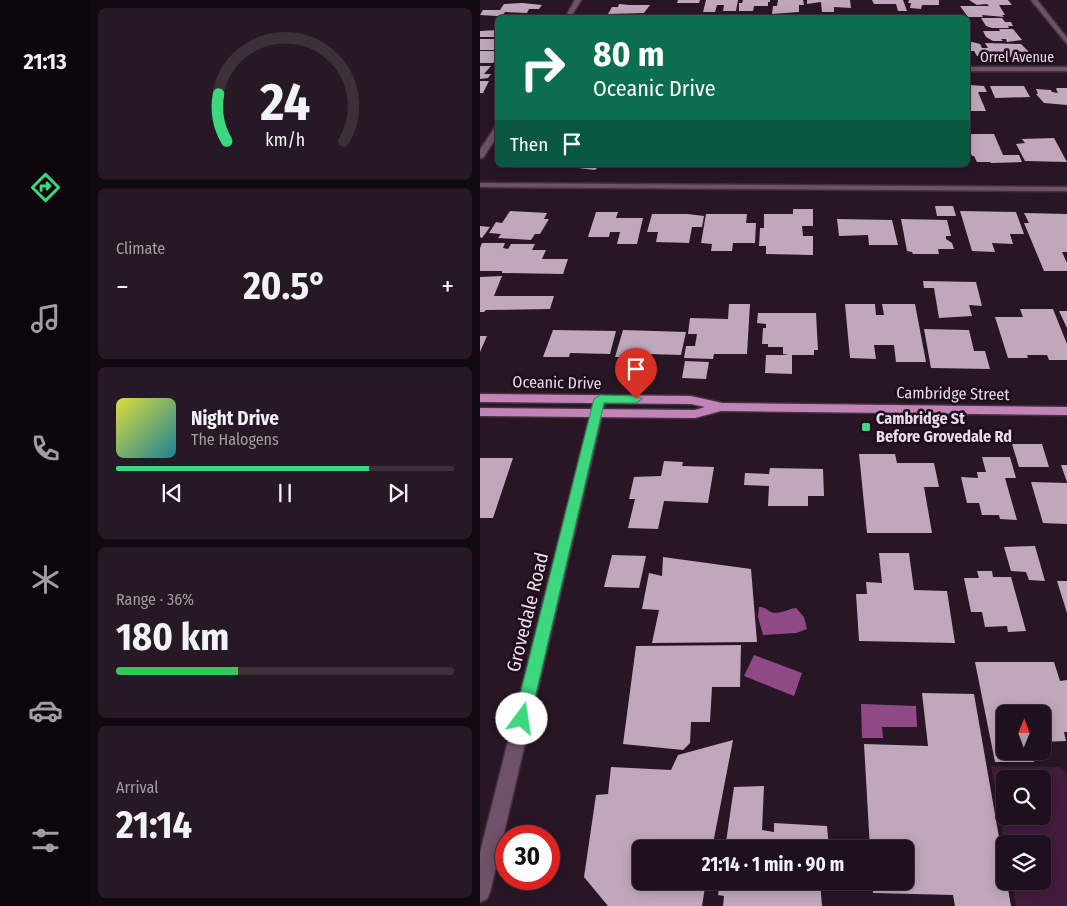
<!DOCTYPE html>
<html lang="en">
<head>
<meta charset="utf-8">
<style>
  :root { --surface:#1e101c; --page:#261925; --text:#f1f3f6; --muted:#a19da3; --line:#3c303b; --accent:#3dd77e }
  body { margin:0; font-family:"Fira Sans Condensed",sans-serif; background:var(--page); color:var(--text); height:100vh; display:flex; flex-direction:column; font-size:19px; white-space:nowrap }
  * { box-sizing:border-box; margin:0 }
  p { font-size:16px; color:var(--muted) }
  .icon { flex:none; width:28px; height:28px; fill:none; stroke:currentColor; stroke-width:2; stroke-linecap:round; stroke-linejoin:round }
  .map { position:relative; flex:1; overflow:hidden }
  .sheet { display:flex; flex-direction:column; gap:8px; padding:8px; background:#10090f; width:390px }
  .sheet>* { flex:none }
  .guide { position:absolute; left:15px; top:15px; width:475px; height:152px; border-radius:8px; box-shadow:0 2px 12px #0003,0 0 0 1px var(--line); background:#0b6e4f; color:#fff; overflow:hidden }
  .needle { width:32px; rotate:1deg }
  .controls { position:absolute; left:516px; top:705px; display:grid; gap:10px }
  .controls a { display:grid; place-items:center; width:55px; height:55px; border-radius:8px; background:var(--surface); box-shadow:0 2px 12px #0003,0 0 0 1px var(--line); font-size:25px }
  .speed { position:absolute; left:15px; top:825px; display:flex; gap:10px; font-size:25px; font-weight:700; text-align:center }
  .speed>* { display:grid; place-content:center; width:65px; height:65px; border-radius:50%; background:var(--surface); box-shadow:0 2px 12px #0003,0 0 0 1px var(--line); line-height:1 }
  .speed .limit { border:8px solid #d22; background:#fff; color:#111 }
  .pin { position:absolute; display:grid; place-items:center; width:42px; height:42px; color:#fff; margin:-51px -21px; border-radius:50% 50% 50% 0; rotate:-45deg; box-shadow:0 0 5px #0007 }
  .pin .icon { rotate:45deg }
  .me { position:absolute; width:55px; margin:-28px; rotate:14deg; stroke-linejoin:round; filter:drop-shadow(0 0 4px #0008) }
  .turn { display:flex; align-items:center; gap:18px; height:105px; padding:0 15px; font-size:22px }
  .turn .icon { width:65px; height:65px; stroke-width:2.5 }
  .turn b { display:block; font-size:35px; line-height:42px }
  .then { display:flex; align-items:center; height:48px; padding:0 15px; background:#0003; gap:10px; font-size:19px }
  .big { font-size:38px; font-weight:700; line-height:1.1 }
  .sheet .tile { flex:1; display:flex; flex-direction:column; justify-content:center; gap:8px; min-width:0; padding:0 18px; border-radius:8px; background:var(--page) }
  .sheet .dial { align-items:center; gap:0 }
  .dial svg { height:130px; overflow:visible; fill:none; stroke:var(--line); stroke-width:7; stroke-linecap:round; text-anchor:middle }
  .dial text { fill:var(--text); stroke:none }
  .song { display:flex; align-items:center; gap:15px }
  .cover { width:60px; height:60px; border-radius:8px; background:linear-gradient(135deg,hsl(60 70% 55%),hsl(190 70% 35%)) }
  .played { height:5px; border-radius:2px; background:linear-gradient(90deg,var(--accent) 75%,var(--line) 75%) }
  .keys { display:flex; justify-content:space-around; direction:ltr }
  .heat { display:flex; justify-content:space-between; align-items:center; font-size:28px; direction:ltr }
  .charge { height:8px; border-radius:4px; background:linear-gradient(90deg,#34c759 36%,var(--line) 0) }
  .trip { position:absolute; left:152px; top:840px; width:282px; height:50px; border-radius:8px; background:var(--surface); box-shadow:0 2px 12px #0003,0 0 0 1px var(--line); font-weight:700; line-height:50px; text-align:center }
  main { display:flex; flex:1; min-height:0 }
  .tabs { display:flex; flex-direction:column; width:90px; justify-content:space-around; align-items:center; background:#0c060b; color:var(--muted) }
  .tabs .icon { width:35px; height:35px }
  .tabs .on { color:var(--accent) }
  .tabs b { font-size:22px; color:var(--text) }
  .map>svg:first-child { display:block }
  .green { fill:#421c3d; fill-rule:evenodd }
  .water { fill:#8f4a85 }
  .building { fill:#c0a7bb }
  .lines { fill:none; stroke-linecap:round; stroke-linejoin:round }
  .minor-casing { stroke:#433240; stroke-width:3 }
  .primary-casing { stroke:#433240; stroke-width:3 }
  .minor { fill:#6f5169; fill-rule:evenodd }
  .primary { fill:#c283b7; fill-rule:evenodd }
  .route { fill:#3dd77e; stroke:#288c52 }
  .poi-dot { fill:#3dd77e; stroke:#1e0d1b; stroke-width:2 }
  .labels { text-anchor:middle; stroke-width:5; stroke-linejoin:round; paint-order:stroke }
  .far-street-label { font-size:14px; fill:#eadde7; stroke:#1e0d1b }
  .street-label { font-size:16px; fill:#eadde7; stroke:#1e0d1b }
  .poi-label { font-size:16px; font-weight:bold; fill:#eadde7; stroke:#1e0d1b; text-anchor:start }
  .near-street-label { font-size:19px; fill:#eadde7; stroke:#1e0d1b }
</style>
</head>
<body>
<main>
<nav class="tabs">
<b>21:13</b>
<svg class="icon on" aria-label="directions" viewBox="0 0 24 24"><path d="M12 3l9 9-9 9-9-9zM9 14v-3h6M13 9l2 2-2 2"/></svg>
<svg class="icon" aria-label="music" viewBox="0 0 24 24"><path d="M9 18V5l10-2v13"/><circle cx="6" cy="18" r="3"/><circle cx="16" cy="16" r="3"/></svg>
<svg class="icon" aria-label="phone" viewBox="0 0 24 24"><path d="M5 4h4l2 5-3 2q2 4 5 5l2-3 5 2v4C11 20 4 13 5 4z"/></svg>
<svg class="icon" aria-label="climate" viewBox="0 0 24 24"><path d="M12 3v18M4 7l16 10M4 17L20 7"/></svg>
<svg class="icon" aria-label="car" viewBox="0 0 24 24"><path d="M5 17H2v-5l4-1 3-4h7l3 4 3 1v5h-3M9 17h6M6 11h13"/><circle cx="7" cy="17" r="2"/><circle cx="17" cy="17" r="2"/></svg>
<svg class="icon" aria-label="filters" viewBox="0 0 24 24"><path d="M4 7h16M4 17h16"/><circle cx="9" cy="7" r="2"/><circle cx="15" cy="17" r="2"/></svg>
</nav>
<section class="sheet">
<div class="tile dial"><svg viewBox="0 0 100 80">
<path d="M14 69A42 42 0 1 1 86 69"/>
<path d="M14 69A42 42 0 0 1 9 40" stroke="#3dd77e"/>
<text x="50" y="56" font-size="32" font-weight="700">24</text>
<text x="50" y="72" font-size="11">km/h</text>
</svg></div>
<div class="tile"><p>Climate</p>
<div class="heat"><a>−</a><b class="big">20.5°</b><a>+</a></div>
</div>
<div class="tile">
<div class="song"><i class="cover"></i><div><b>Night Drive</b><p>The Halogens</p></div></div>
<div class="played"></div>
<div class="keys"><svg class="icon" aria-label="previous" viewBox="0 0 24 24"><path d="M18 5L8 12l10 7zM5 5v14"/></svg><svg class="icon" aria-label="pause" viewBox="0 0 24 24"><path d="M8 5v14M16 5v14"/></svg><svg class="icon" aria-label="next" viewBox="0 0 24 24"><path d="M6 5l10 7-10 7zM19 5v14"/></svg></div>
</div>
<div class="tile"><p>Range · 36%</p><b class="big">180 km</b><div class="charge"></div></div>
<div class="tile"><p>Arrival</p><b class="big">21:14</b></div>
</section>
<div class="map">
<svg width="587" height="906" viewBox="0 0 587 906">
  <rect width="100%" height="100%" fill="#281625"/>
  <!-- green -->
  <path class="green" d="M 511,766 L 579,767 L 587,774 L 587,906 L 536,906 L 532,881 L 562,881 L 562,844 L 525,845 ZM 525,779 L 562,779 L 562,816 L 525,816 Z"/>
  <!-- water -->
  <g class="water">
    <path d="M 279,607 C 286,607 285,609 291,612 C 298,615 308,609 316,608 L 324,617 L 327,629 L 316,633 L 283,635 L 278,617 Z"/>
    <polygon points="274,655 322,673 314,696 264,676"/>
    <polygon points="381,704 436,706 437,727 402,727 403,738 382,738"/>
  </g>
  <!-- building -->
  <g class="building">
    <polygon points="198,0 220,0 219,3 197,3"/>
    <polygon points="226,0 258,0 256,11 243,11 244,5 237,5 235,12 223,12"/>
    <polygon points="263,0 290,0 290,2 288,2 288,6 274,6 273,11 259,11 259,3 262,3"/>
    <polygon points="298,0 323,0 324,5 319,5 319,12 292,14 293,6 297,6"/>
    <polygon points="327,0 370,0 371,8 354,7 354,12 342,12 341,2 327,4"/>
    <polygon points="392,0 423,0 427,11 418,11 416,4 394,4"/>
    <polygon points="429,0 459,0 459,5 442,5 441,9 430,8 431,3 428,3"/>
    <polygon points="489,0 528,0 532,5 519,5 525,15 522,15 524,17 502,15 503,17 488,17 480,6 509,6 507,4 497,5"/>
    <polygon points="42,3 62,5 59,9 49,9 47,13 25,12 23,15 55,14 53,18 0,15 3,10 20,10 24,4"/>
    <polygon points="139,4 149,5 170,5 164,13 128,14 132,7 138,7"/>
    <polygon points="501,18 522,18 525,22 531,22 533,26 528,26 529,28 512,28 506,26"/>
    <polygon points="519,29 533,29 542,40 527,42 526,39 521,39 523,41 513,41 506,37 503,31 520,31"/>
    <polygon points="18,30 18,37 0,37 0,31"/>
    <rect x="0" y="39" width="18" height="11"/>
    <polygon points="488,41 500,44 502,48 508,48 505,43 541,44 549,52 543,52 544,54 550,54 553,58 524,57 523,53 516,53 517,56 497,56 494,51 488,51"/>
    <polygon points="0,51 18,51 18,58 13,63 0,63"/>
    <polygon points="0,66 11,66 4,74 11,74 8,78 0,79"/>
    <polygon points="0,81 9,81 3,93 0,93"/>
    <polygon points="489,85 504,86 507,92 498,92 506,111 491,111 488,106"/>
    <polygon points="510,86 544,86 550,97 515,98"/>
    <polygon points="577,88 587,88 587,105 564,103 556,94 558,94 556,89 571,90 572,92 578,93 576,89"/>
    <polygon points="488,134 514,134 523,155 539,155 542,162 511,163 510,162 497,162 494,156 492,156 488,145"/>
    <polygon points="574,138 587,162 545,161 536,144 545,143 542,139"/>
    <polygon points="101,165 120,165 115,170 98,168"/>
    <polygon points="455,206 473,206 476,216 457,216"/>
    <polygon points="313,209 333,209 333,226 322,226 323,236 333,236 333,255 286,254 286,246 279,246 280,228 284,228 284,214 313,214"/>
    <polygon points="30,211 67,213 64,219 69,219 60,234 55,234 51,240 18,238 21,234 9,233 16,222 22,223"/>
    <polygon points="480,211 536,212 544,234 530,234 533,244 512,243 515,252 492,251"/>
    <polygon points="116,212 138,212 136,218 163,218 157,244 137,244 140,232 130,232 129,237 108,237"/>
    <polygon points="544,213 587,214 587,252 582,252 587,263 587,271 564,271 544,223 549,223"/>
    <polygon points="172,214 208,214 224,216 222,227 212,227 209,243 176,242 178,232 167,232"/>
    <polygon points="226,214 267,214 266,223 276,223 275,243 253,243 252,251 231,251 232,244 221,243"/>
    <polygon points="357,219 412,220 418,245 389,245 388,235 359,236"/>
    <polygon points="421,219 467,220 471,236 466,236 466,239 472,243 474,249 458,249 459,254 433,254 432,252 427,251"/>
    <polygon points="0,226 10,227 2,238 0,237"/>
    <polygon points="2,243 25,243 23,248 28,249 31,244 55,244 52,250 66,250 62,259 88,259 83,274 22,273 22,271 0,271 0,248"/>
    <polygon points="22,276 14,296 74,296 70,309 6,310 4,312 0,312 0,277"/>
    <polygon points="443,281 496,282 502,306 489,305 492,316 459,318 454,288 444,288"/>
    <polygon points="249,304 270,304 267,354 234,354 233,359 204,358 206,346 215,346 217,334 208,334 210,318 248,319"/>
    <polygon points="365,304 395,304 396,315 404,315 402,304 435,304 446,362 416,362 414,345 394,345 396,359 370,358"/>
    <polygon points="540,309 573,309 587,344 587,360 569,360 567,355 547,355 548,358 528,358 515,317 543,317"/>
    <polygon points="579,311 587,311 587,328"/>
    <polygon points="278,313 336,313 338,350 334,350 334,355 312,355 312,374 285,373 286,355 309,355 303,354 303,347 288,347 288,344 282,344 283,328 286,328 286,324 277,323"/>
    <polygon points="444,329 489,330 494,351 505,351 510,369 451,368"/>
    <polygon points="73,330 136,331 130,354 90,353 89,357 63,357"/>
    <polygon points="143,330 206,332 201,355 167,354 166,358 135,357"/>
    <polygon points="0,336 7,336 0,352"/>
    <polygon points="205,361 229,362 226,379 202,378"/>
    <polygon points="532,444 562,444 569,467 539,467"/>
    <polygon points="379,454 415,454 417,463 454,463 459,487 444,487 452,533 387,533"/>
    <polygon points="502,457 530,457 536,478 525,478 537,520 520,519 519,515 502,515 499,503 487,503 481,477 498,478 497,472 506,472"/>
    <polygon points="0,458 33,458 13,518 0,518"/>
    <polygon points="184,461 203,462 202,466 234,467 228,503 184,501 178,529 148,528 155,499 149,499 154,477 181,476"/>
    <polygon points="581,465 587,465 587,482"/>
    <polygon points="290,468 343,469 344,496 328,496 328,506 288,506 289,486 264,485 265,473 289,474"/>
    <polygon points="551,482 587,483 587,524 563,523"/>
    <polygon points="555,546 565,581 549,580 546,572 531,571 524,547"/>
    <polygon points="399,553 429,553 434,590 467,591 475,643 379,641 376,594 387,594 386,582 402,583"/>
    <polygon points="132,555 166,556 159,588 124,587"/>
    <polygon points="183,557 271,569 277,642 172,643 179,610 162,609 169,573 182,576"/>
    <polygon points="497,571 512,571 513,577 531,577 546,631 528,632 527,626 505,627 502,612 491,612 484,578 499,578"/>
    <polygon points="577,581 587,581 587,613"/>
    <polygon points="261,645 260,687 232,687 230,722 211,722 210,743 203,750 143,744 156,646"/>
    <polygon points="495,662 574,662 580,681 587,680 587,732 584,732 586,741 562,742 562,714 525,714 525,751 551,751 554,762 515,762"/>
    <polygon points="442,693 494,694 531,906 475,906 473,895 393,893 392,881 426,881 426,849 390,849 384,744 448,746"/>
    <polygon points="253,740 232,849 161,849 161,881 226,881 222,906 128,906 104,877 116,795 128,794 131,767 191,770 198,755"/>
    <polygon points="284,786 282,830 294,832 294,823 347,826 349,849 245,849 254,787"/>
    <polygon points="240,881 340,882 342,906 243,906 244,896 238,895"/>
  </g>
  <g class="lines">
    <!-- minor casing -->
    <g class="minor-casing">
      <g id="minor">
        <polygon points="95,0 101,0 90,18 85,18"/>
        <polygon points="551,0 557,0 587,38 587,44"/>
        <rect x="488" y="67" width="99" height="4"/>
        <polygon points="15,127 18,127 18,135 3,158 0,158 0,150"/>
        <polygon points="0,183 587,187 587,191 0,187"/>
        <polygon points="120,395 126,399 10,892 7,899 0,902 0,853 114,399"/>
      </g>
    </g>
    <!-- primary casing -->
    <g class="primary-casing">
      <polygon id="primary" points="0,394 211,396 242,403 587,407 587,415 241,411 215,418 0,416 0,408 215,410 225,407 211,404 0,402"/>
    </g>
    <!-- minor -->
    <use href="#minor" class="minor"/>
    <!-- primary -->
    <use href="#primary" class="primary"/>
  </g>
  <!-- route -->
  <polygon class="route" points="120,395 156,396 162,399 156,403 124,403 50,719 47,724 42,727 37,724 34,719 114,399"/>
  <!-- markers -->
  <rect class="poi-dot" x="381" y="422" width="10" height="10" rx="2.5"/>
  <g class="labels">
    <!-- far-street labels -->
    <g class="far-street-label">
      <text x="537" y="62">Orrel Avenue</text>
    </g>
    <!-- street labels -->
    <g class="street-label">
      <text transform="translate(77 382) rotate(1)" y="6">Oceanic Drive</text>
      <text transform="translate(473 393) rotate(1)" y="6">Cambridge Street</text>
    </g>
    <!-- poi labels -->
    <g class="poi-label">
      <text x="396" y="424">Cambridge St<tspan x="396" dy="18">Before Grovedale Rd</tspan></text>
    </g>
    <!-- near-street labels -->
    <g class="near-street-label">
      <text transform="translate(47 612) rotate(-76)" y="7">Grovedale Road</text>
    </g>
  </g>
</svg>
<div class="controls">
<a><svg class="needle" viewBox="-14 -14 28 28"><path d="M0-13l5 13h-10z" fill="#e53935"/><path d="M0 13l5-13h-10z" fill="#a19da3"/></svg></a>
<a><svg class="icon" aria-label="search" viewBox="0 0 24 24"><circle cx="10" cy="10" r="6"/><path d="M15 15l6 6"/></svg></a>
<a><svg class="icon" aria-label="layers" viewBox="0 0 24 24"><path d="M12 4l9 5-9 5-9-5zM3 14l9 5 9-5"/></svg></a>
</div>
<div class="speed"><div class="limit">30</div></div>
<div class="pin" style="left:156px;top:399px;background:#d93025"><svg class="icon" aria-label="arrive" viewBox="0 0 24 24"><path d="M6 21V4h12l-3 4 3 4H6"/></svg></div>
<svg class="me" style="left:42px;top:719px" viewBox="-20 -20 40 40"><circle r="19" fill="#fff"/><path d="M0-13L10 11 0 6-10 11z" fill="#3dd77e"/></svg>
<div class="trip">21:14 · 1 min · 90 m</div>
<div class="guide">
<div class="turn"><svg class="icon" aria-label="right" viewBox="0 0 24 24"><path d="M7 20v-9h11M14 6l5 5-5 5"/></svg><div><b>80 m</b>Oceanic Drive</div></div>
<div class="then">Then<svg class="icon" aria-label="arrive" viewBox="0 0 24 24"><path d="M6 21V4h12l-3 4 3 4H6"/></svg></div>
</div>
</div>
</main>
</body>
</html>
